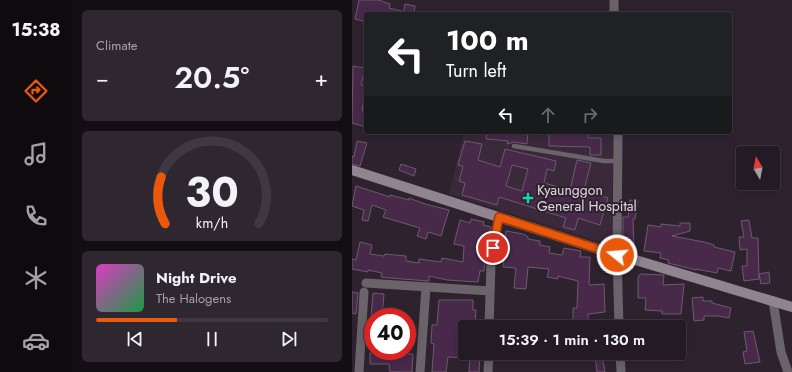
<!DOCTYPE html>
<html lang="en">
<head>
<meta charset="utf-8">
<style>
  :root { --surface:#231a23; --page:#2f2730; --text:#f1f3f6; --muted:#a3a1a6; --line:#403841; --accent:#ea580c }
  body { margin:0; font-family:Jost,sans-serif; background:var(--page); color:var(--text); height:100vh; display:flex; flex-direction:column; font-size:15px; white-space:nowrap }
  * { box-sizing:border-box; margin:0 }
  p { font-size:13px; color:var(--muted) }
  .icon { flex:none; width:22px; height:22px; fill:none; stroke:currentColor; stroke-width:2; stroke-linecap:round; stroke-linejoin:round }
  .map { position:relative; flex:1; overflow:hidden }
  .sheet { display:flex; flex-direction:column; gap:10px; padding:10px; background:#130e13; width:280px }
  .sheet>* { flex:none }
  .banner { position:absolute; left:12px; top:12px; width:368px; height:122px; border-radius:4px; box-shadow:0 2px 10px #0003,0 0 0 1px var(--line); background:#202124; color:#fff; overflow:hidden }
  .needle { width:26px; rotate:350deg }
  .controls { position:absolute; left:384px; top:146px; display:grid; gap:8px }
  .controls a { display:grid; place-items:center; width:44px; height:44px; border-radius:4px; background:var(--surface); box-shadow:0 2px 10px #0003,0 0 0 1px var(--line); font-size:20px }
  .speed { position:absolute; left:12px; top:308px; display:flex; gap:8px; font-size:20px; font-weight:700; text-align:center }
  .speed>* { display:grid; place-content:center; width:52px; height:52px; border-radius:50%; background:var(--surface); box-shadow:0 2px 10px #0003,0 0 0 1px var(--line); line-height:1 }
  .speed .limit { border:6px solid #d22; background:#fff; color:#111 }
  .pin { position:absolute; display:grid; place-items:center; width:34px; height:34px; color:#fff; margin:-17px; border:2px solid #fff; border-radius:50%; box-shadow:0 1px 4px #0007 }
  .me { position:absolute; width:44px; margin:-22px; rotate:287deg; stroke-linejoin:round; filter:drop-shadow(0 0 3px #0008) }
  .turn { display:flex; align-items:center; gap:14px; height:84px; padding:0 16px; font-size:18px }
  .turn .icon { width:52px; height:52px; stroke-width:2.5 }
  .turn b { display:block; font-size:28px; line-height:34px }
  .lanes { display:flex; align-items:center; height:38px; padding:0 16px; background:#0003; justify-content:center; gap:20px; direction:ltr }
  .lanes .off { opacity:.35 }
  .big { font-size:30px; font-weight:600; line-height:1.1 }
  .sheet .widget { flex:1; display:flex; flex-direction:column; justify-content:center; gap:6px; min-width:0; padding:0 14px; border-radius:6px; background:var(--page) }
  .sheet .dial { align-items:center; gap:0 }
  .dial svg { height:104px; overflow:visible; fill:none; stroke:var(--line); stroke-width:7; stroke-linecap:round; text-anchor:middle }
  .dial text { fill:var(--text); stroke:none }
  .song { display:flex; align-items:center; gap:12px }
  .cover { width:48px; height:48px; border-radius:6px; background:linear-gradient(135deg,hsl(310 70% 55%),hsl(140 70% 35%)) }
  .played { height:4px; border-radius:2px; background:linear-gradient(90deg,var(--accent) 35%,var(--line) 35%) }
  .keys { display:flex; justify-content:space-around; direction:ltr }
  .heat { display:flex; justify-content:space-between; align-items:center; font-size:22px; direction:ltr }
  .trip { position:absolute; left:106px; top:320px; width:228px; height:40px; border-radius:4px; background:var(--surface); box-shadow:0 2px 10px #0003,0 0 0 1px var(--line); font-weight:600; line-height:40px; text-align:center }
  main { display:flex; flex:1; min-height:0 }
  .tabs { display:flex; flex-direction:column; width:72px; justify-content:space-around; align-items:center; background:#0e0a0e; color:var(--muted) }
  .tabs .icon { width:28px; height:28px }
  .tabs .selected { color:var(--accent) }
  .tabs b { font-size:18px; color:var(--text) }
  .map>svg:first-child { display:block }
  .built { fill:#3a283b }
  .building { fill:#48294a; stroke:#6b5c6c; fill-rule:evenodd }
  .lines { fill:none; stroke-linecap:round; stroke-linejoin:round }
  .lane { stroke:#6a636a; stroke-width:4.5 }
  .street { stroke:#6a636a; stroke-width:9 }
  .secondary { stroke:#8f8490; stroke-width:10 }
  .route-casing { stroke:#983908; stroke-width:10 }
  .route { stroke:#ea580c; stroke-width:7 }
  .poi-dot { fill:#1ad5b2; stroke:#2f222f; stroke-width:1.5 }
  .labels { text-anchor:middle; stroke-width:4; stroke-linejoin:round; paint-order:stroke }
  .poi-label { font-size:14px; fill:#e2d9e2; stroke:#2f222f; text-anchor:start }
</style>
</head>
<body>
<main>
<nav class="tabs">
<b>15:38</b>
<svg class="icon selected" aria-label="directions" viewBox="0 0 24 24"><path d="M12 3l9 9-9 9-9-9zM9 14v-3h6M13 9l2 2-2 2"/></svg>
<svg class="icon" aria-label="music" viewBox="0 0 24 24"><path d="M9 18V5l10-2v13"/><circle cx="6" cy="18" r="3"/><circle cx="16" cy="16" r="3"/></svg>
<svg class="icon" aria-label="phone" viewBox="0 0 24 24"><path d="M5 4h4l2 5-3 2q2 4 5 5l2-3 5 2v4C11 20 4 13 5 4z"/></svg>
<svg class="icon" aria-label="climate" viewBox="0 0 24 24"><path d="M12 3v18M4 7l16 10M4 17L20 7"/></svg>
<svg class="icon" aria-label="car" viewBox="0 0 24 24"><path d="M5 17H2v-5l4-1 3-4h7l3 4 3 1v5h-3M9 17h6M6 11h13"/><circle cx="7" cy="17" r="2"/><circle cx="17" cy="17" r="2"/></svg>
</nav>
<section class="sheet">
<div class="widget"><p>Climate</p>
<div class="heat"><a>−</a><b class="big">20.5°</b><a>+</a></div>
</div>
<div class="widget dial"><svg viewBox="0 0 100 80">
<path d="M14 69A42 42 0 1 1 86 69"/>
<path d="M14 69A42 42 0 0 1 11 33" stroke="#ea580c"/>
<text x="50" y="56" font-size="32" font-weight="700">30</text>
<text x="50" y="72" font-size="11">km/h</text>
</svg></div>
<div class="widget">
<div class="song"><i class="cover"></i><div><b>Night Drive</b><p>The Halogens</p></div></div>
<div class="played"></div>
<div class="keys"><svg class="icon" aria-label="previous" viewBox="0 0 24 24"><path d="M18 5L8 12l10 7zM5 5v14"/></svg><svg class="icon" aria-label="pause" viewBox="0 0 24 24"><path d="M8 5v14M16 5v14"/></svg><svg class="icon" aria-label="next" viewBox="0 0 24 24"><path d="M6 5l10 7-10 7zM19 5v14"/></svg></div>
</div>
</section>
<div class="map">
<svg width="440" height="372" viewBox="0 0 440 372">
  <rect width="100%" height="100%" fill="#2f222f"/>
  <!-- built -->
  <polygon class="built" points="112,132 261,132 260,246 97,194"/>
  <!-- building -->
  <g class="building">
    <polygon points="7,0 27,0 38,4 37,8 50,11 49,14 14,14 14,22 3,19"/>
    <polygon points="53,4 63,6 62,14 51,14"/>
    <polygon points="1,66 13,68 9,85 14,86 10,111 14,112 14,127 0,123"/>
    <polygon points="135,132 176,132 175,144 162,142 155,144 156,141 134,139"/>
    <polygon points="197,132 236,132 236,138 249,138 249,155 238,155 238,147 197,146"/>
    <polygon points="5,141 15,143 8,166 0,164 0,156 2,157"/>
    <path d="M 113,141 L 130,144 L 126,160 L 148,167 L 153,149 L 204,161 L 202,171 L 195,169 L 192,183 L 218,190 L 225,160 L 239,163 L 232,190 L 256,198 L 248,225 L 226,218 L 223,230 L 211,227 L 214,218 L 147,197 L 145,205 L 110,195 L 113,183 L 107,181 L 111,166 L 106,165 ZM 160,165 L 176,169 L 170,191 L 154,186 Z"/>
    <polygon points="49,164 64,169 62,176 47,170"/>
    <polygon points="4,186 38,197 38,195 57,200 57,198 73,204 97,210 89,236 76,232 74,239 65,236 68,228 31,217 34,210 20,205 16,221 10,220 12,210 0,206"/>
    <polygon points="278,200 286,201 283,219 281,219 282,247 271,248 271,217 276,217"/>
    <polygon points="119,219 132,222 131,225 139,227 134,245 132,271 128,271 126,282 95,280 77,276 77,281 38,278 29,277 30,273 16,270 16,272 0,269 0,259 4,260 8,242 20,245 18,254 32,256 33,254 54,256 54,261 67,263 67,259 89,262 90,258 111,262 112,246 102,244 108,220 118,223"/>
    <polygon points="397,220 400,238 406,238 407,279 392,281 390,266 395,266 395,249 388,250 387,237 392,237 389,221"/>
    <polygon points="328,223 338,223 338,231 320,236 352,242 362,245 362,247 383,252 379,271 366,268 365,273 344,269 344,270 316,263 317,260 308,258 309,253 292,251 296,225 309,227 309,224 328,226"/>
    <polygon points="154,231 171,234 176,237 176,239 188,241 188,245 198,247 197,253 210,255 212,248 229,251 228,257 238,257 237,285 252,284 253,312 236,314 236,327 221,327 221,308 225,308 226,281 206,276 206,279 195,277 197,269 176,267 174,289 162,288 164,268 151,267"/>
    <polygon points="417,272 418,283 409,284 407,274"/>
    <polygon points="288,274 312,275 311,285 332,284 329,314 310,314 310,311 293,310 294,298 286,298 286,278"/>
    <polygon points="0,292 6,293 4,314 0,313"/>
    <polygon points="21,293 32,294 30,317 19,317"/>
    <polygon points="351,297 351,301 360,301 360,303 379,308 377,318 366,316 352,316 352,320 342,321 340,298"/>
    <polygon points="87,300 121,300 121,310 124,310 123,327 113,327 113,358 96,357 94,372 80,372 82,344 79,343 80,325 85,325"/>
    <polygon points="401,331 408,362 393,364 391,352 395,351 392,332"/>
    <polygon points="18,353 61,354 60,372 38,372 37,364 18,364"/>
    <polygon points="118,353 128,353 127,372 117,372"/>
    <polygon points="250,354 253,372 245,372 243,355"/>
  </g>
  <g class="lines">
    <!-- lane -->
    <polyline class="lane" points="162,146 252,161 266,161"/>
    <!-- street -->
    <g class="street">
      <polyline points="262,0 262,14"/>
      <polyline points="266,132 265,255 267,327"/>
      <polyline points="14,283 138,291"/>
      <polyline points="421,301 429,352 436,372"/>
      <polyline points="137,327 139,264 147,217"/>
      <polyline points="268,353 269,372"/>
      <polyline points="7,372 12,292"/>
      <polyline points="68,372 74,287"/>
      <polyline points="136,372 137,353"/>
    </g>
    <!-- secondary -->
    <polyline class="secondary" points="0,170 240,247 440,307"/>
  </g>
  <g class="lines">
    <!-- route casing -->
    <g class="route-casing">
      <polyline id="route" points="141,248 147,217 265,255"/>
    </g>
    <!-- route -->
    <use href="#route" class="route"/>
  </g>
  <!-- markers -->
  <path class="poi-dot" d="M174 192h4v4h4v4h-4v4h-4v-4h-4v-4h4z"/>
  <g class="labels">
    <!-- poi labels -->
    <g class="poi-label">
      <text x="185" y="195">Kyaunggon<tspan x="185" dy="16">General Hospital</tspan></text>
    </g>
  </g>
</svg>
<div class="controls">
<a><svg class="needle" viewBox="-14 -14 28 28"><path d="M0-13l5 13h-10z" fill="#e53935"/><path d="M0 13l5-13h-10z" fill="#a3a1a6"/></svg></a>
</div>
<div class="speed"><div class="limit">40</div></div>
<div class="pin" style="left:141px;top:248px;background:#d93025"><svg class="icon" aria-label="arrive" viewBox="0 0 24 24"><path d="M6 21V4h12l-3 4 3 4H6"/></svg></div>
<svg class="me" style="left:265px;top:255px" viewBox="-20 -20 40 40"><circle r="17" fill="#ea580c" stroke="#fff" stroke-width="3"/><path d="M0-11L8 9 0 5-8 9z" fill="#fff"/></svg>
<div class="trip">15:39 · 1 min · 130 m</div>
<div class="banner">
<div class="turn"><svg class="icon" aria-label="left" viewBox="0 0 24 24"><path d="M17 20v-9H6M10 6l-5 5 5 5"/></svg><div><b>100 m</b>Turn left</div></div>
<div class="lanes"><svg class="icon" aria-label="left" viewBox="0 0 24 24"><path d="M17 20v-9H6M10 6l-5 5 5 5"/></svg><svg class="icon off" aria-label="ahead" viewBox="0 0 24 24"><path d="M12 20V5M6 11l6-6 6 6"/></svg><svg class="icon off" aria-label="right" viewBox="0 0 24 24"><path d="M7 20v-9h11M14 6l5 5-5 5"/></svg></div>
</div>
</div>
</main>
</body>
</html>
